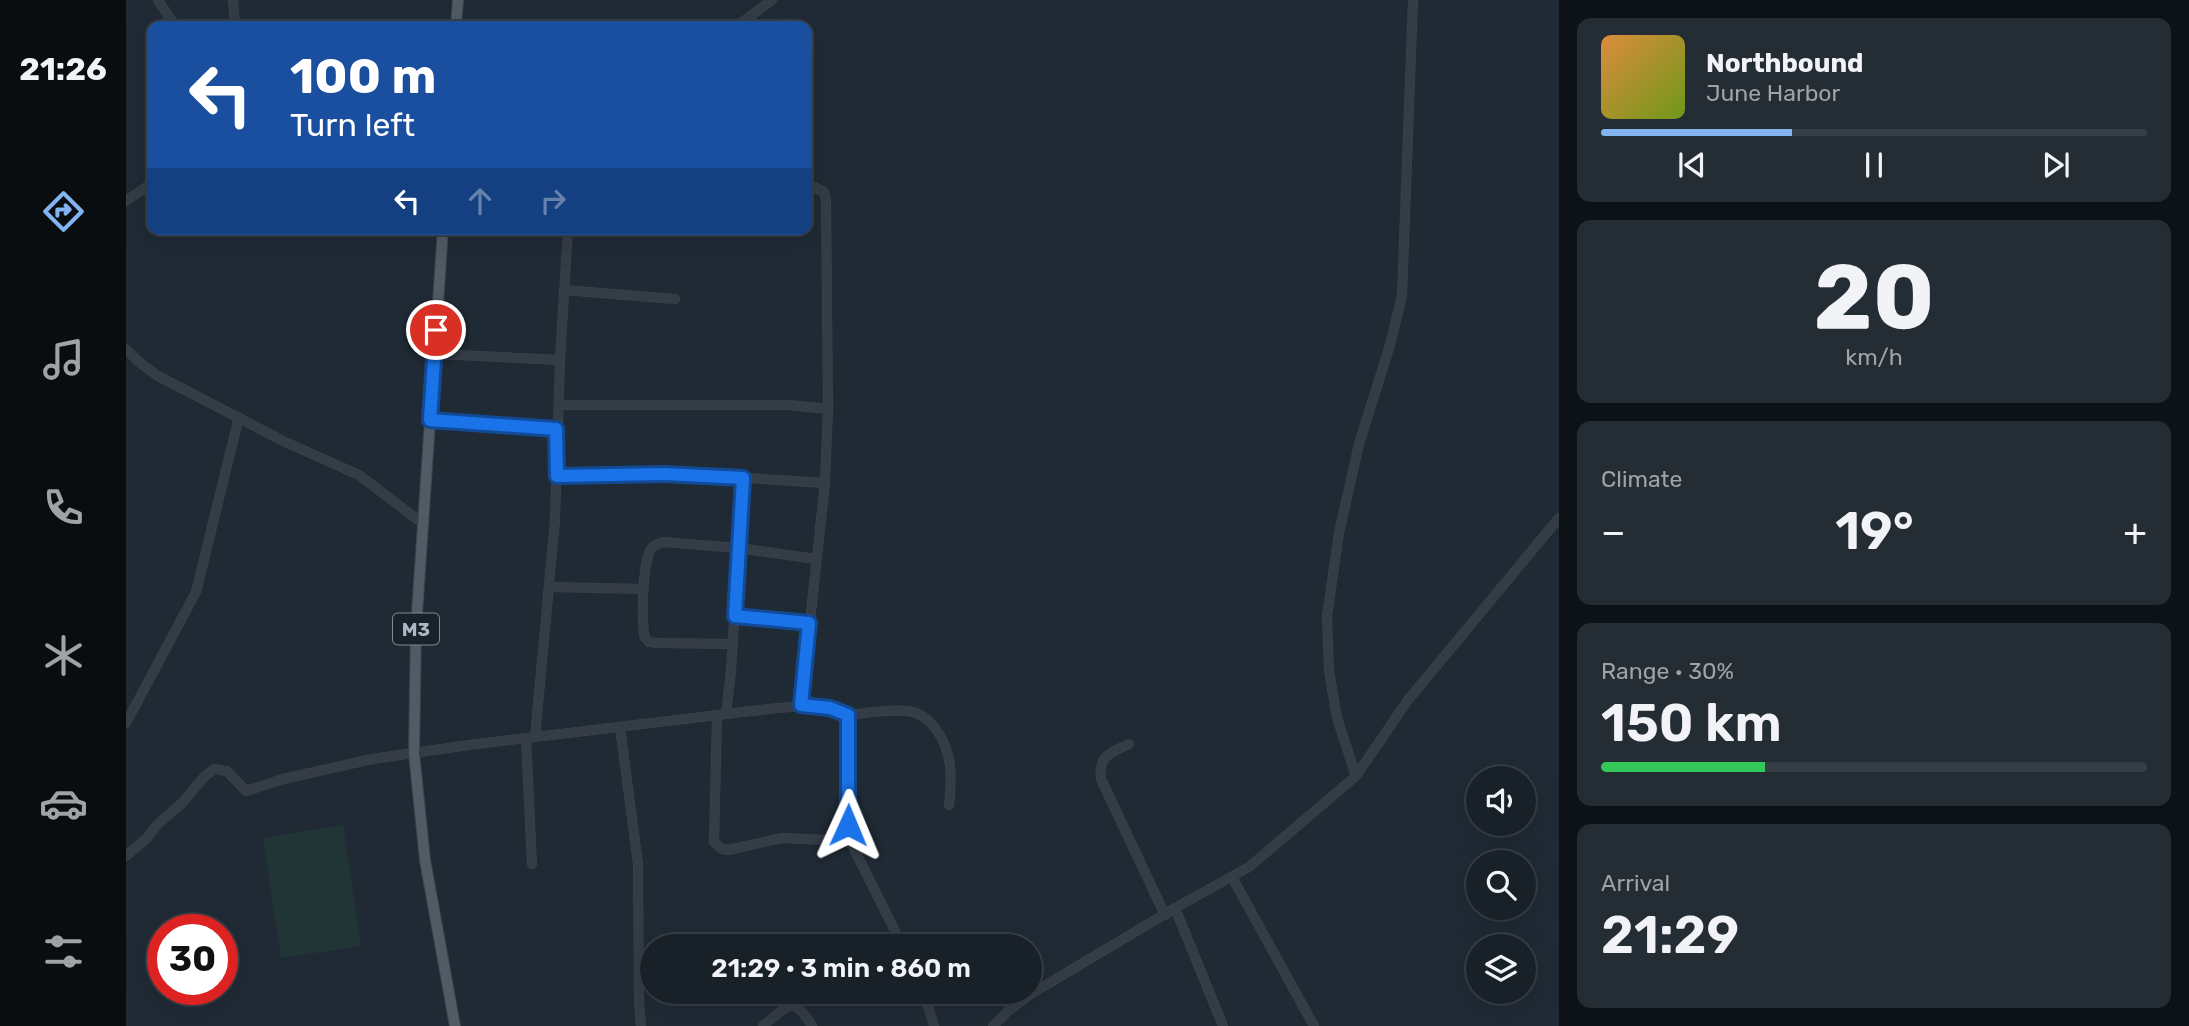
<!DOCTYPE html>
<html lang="en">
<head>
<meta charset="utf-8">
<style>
  :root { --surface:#182028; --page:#252d34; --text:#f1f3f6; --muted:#9fa3a8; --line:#363e45; --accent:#83b4f2 }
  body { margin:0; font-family:Rubik,sans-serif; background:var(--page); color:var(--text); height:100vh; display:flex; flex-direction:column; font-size:26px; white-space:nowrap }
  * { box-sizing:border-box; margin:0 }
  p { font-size:23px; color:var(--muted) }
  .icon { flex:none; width:38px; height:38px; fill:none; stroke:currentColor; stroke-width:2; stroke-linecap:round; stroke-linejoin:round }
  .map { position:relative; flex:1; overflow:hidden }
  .side { display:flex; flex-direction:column; gap:18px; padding:18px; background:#0d1216; width:630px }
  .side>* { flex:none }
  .banner { position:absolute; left:21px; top:21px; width:665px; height:214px; border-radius:14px; box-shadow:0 7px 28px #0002,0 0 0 2px var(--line); background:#1a4fa0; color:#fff; overflow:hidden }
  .controls { position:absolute; left:1340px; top:766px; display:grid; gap:14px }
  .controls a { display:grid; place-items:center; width:70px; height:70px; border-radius:50%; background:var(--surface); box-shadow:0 7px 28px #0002,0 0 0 2px var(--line); font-size:35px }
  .speed { position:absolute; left:21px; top:914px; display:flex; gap:14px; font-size:35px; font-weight:700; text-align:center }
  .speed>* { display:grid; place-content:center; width:91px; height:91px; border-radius:50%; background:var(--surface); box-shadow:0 7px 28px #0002,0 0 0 2px var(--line); line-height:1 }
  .speed .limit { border:10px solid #d22; background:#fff; color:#111 }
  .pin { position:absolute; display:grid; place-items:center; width:60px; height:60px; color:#fff; margin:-30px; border:4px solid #fff; border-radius:50%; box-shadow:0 2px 7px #0007 }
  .me { position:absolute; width:77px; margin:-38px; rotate:1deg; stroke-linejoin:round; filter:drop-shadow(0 0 5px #0008) }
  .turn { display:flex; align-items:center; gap:24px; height:147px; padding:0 28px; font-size:32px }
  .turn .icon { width:91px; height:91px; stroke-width:2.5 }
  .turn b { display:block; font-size:49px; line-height:60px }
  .lanes { display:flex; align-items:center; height:66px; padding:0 28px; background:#0003; justify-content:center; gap:35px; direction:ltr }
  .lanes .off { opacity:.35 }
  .big { font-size:52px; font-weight:600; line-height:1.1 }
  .side .tile { flex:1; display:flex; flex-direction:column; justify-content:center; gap:10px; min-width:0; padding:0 24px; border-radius:14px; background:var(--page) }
  .side .dial { align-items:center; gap:0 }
  .dial b { font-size:91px; line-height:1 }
  .song { display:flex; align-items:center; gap:21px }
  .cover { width:84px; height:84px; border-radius:10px; background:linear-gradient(135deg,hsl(30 70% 55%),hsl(80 70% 35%)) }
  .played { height:7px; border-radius:4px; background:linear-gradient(90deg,var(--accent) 35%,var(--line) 35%) }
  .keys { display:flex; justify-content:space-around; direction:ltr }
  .heat { display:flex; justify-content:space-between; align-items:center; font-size:38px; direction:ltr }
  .charge { height:10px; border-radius:5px; background:linear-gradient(90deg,#34c759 30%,var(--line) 0) }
  .trip { position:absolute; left:514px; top:934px; width:402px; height:70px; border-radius:35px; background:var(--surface); box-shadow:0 7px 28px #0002,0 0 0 2px var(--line); font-weight:600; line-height:70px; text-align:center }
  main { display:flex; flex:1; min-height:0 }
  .tab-bar { display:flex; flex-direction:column; width:126px; justify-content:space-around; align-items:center; background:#0a0d10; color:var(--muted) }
  .tab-bar .icon { width:49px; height:49px }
  .tab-bar .active { color:var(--accent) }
  .tab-bar b { font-size:32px; color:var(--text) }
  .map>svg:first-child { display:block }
  .green { fill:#223536 }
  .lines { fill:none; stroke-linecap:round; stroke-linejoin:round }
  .minor-casing { stroke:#3d454f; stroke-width:10 }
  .major-casing { stroke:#3d454f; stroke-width:12 }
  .minor { stroke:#343c46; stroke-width:9 }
  .major { stroke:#515b66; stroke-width:10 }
  .route-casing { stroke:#114b97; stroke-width:18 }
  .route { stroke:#1a73e8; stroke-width:12 }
  .labels { text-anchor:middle; stroke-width:7; stroke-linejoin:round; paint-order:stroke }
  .shield { fill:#19212a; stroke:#818a95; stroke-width:2 }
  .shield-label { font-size:19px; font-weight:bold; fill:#aeb7c3 }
</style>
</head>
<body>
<main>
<nav class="tab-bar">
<b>21:26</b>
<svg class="icon active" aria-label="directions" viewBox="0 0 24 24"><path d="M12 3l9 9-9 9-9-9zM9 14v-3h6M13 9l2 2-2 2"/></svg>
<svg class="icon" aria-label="music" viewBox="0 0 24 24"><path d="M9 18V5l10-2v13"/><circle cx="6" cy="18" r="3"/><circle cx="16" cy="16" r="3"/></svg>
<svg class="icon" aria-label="phone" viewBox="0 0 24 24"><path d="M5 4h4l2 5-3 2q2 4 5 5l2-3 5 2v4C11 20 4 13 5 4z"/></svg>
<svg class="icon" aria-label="climate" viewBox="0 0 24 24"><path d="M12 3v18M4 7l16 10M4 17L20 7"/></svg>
<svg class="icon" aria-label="car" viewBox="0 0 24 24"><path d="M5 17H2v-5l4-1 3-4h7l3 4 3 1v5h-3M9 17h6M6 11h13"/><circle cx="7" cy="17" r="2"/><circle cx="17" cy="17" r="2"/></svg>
<svg class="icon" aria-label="filters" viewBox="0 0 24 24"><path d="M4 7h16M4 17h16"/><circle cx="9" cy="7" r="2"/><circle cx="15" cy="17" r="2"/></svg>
</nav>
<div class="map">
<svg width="1433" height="1026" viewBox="0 0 1433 1026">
  <rect width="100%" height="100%" fill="#202a35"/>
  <!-- green -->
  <polygon class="green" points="217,825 235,946 155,958 137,838"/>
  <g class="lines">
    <!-- minor casing -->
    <g class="minor-casing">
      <g id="minor">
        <polyline points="32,0 49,26"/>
        <polyline points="107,0 109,26"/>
        <polyline points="611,26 646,0"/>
        <polyline points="0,201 26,183"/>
        <polyline points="438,290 549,299"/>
        <polyline points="0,349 13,362 32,376 157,441 233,475 296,523"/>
        <polyline points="309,354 434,360"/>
        <polyline points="433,405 663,405 702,409"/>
        <polyline points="304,420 430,429"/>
        <polyline points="431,476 574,475 699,483"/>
        <polyline points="424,587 518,589"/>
        <polyline points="609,616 683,623"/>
        <path d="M 607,644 L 532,643 L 523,642 L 518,636 C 516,616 516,569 524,551 C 526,545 532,544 537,542 L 612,548 L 690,559"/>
        <polyline points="675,705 699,483 702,409 700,200 698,192 688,187 681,187"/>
        <polyline points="600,714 605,671 617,478"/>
        <polyline points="591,715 588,842 596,849 602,850 656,838 724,841"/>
        <path d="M 722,715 C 741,713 763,709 782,711 C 793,712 802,719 809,728 C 827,752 826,776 823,805"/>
        <polyline points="0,723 70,592 113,417"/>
        <polyline points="494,727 512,864 513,1003 515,1026"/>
        <polyline points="409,737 429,520 434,360 442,229"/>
        <polyline points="400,739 406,864"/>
        <path d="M 1003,744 C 985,753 972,755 975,779 L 1039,915"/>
        <polyline points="1230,776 1211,718 1203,671 1201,616 1213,533 1233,444 1264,345 1276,296 1287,0"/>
        <path d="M 0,856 L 21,838 L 32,824 L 56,803 L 79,776 L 88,769 L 101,771 L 120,791 L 157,779 L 246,759 L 343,745 L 625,711 C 658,708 691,700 722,715 L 724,841 L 777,947"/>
        <polyline points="1106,877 1188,1026"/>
        <polyline points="1049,908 1097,1026"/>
        <polyline points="798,992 808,1026"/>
        <path d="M 637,1026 C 662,1006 666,993 686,1026"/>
        <polyline points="867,1026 882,1011 905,994 1049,908 1123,867 1230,776 1282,700 1433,518"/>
      </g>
    </g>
    <!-- major casing -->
    <g class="major-casing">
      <g id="major">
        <polyline points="330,26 332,0"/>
        <polyline points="317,229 290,628 288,753 299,860 329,1026"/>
      </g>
    </g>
    <!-- minor -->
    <use href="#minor" class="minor"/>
    <!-- major -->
    <use href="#major" class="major"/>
  </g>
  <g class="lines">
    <!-- route casing -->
    <g class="route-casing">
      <polyline id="route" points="310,330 304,420 430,429 431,476 539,474 617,478 609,616 683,623 675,705 704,708 722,715 722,825"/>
    </g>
    <!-- route -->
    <use href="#route" class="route"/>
  </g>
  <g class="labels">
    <!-- shield labels -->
    <rect class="shield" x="267" y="613.5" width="46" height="31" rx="5"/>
    <g class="shield-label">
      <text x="290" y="636">M3</text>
    </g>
  </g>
</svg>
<div class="controls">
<a><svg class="icon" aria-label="sound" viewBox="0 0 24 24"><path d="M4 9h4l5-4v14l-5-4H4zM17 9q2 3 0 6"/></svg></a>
<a><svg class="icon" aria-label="search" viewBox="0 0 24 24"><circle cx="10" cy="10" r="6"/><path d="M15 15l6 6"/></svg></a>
<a><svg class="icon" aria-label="layers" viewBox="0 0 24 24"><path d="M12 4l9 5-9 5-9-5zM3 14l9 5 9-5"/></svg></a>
</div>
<div class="speed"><div class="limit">30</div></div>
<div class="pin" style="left:310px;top:330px;background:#d93025"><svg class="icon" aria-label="arrive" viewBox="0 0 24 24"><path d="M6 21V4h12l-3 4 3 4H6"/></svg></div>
<svg class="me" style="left:722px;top:825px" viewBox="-20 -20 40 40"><path d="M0-17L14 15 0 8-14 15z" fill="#1a73e8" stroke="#fff" stroke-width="4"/></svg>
<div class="trip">21:29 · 3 min · 860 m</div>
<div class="banner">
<div class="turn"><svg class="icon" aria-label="left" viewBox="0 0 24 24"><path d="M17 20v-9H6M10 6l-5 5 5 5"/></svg><div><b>100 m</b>Turn left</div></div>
<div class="lanes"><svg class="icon" aria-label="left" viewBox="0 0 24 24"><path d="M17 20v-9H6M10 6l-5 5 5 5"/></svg><svg class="icon off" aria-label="ahead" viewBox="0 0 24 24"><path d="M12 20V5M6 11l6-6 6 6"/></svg><svg class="icon off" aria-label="right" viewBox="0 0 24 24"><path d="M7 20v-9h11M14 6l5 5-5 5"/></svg></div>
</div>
</div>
<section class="side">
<div class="tile">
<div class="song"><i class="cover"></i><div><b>Northbound</b><p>June Harbor</p></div></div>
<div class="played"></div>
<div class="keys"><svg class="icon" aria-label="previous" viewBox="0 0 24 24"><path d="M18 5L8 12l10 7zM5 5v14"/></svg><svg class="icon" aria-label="pause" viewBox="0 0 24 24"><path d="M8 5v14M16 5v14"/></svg><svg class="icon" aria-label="next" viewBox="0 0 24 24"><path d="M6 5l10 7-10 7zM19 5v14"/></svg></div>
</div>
<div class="tile dial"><b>20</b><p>km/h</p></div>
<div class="tile"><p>Climate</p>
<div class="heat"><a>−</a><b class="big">19°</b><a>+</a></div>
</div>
<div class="tile"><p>Range · 30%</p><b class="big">150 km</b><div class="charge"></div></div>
<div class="tile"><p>Arrival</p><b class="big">21:29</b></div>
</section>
</main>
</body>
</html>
